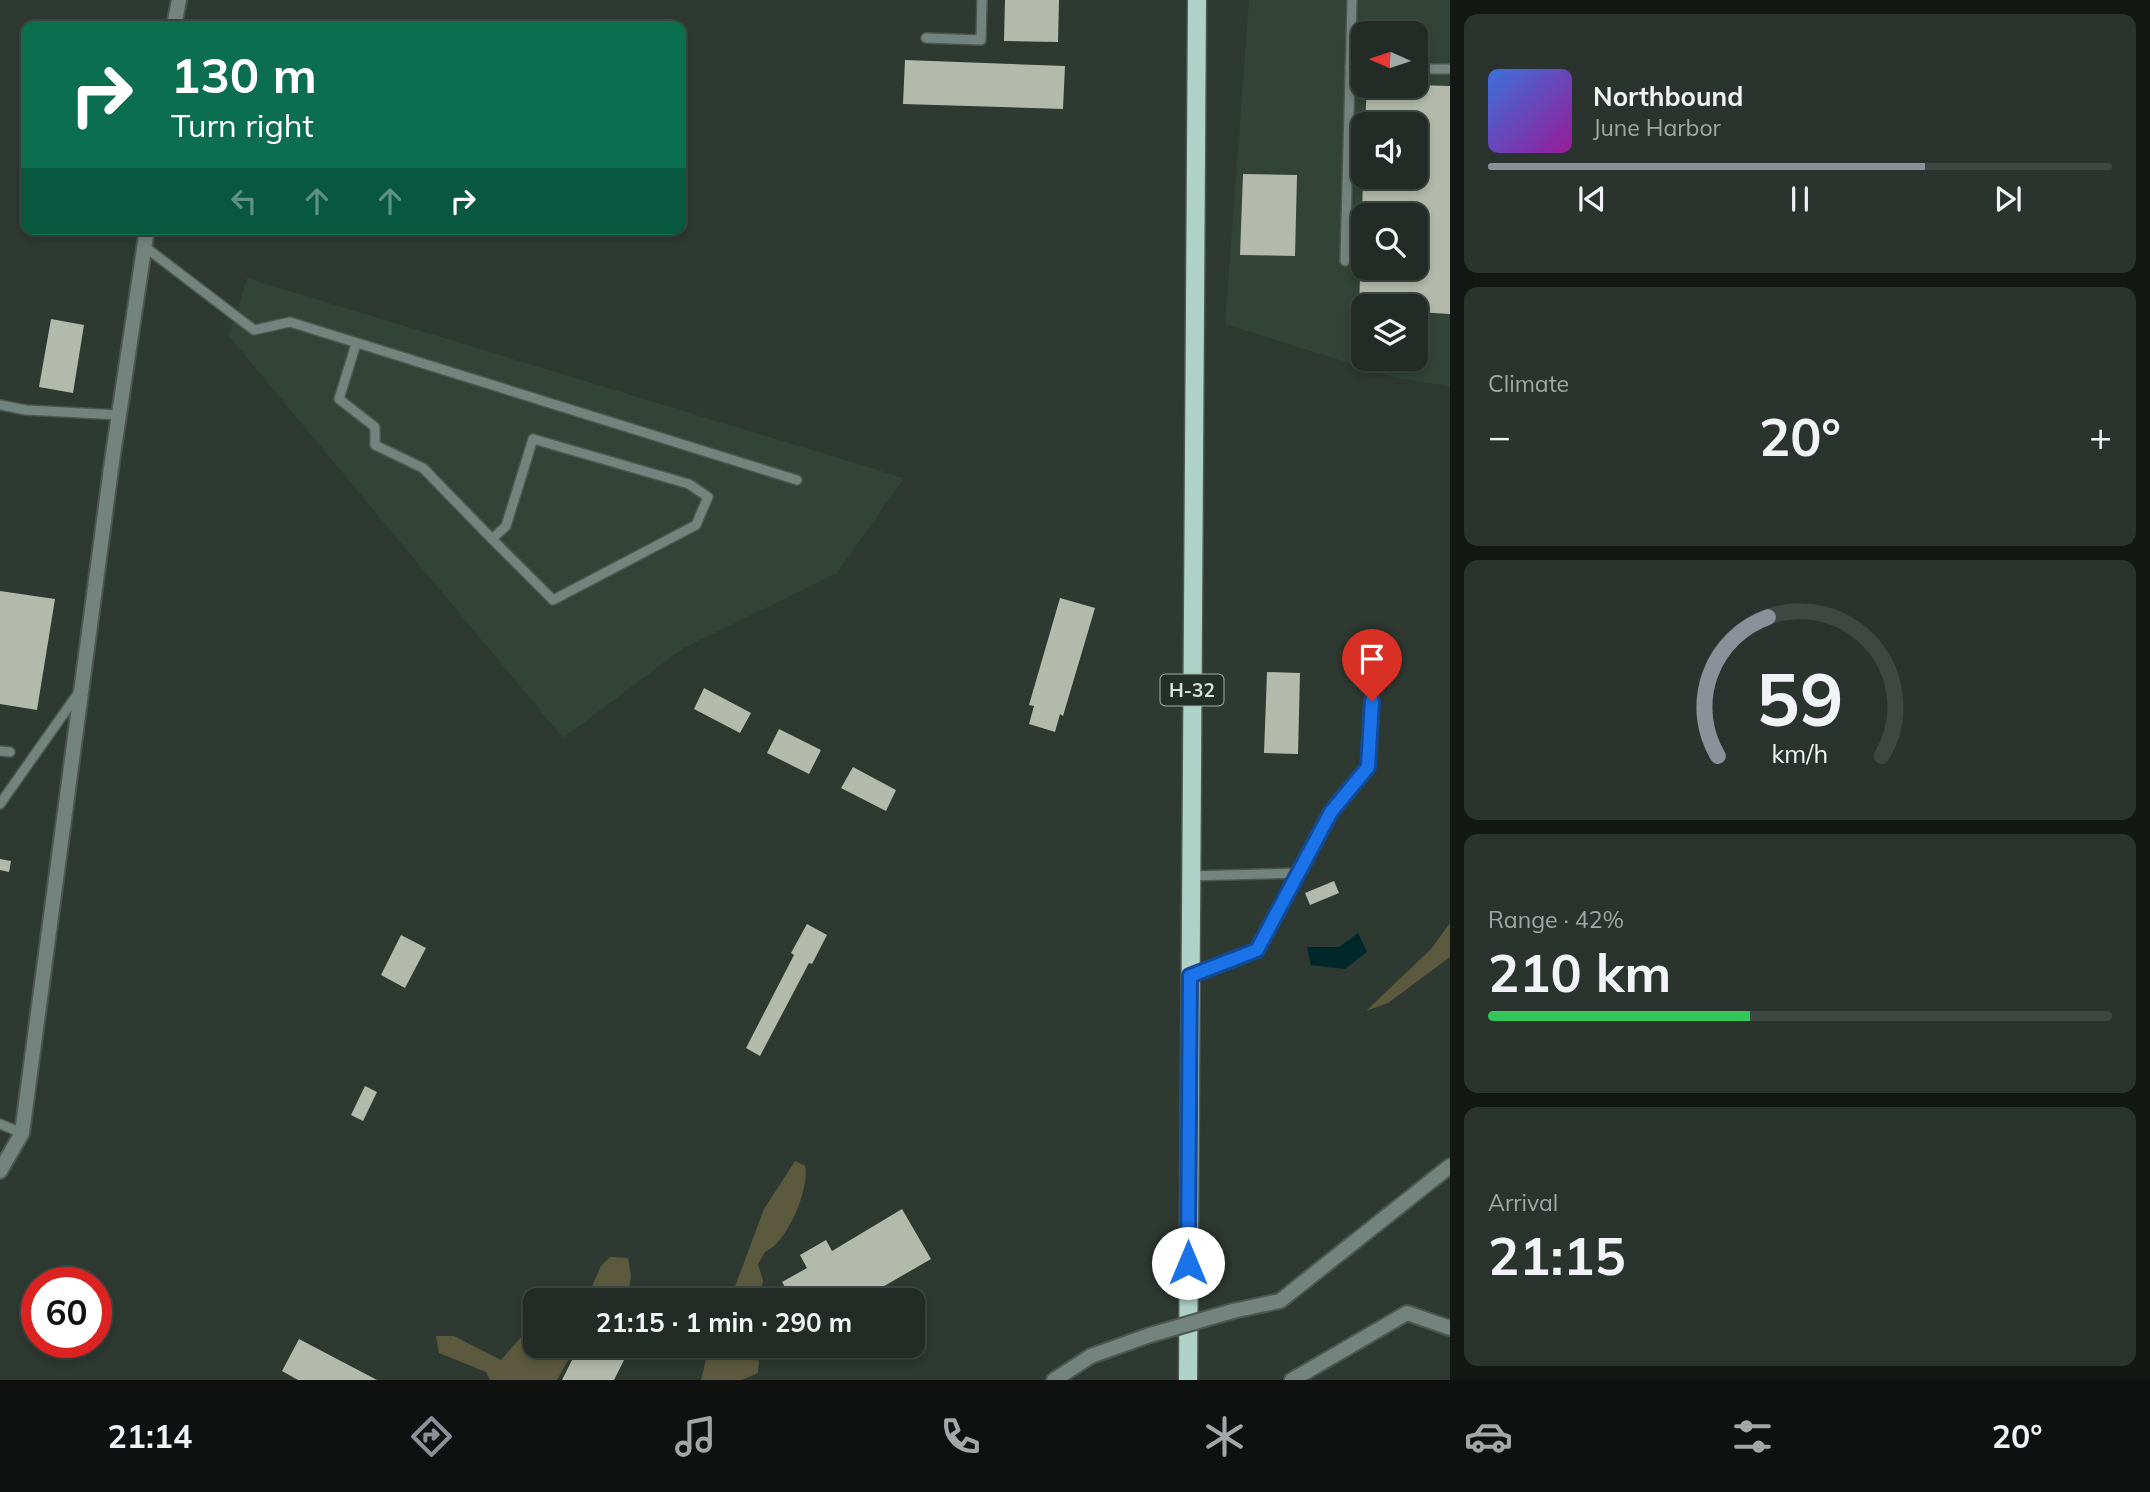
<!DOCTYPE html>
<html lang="en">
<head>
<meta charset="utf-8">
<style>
  :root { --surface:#222b25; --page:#2a332d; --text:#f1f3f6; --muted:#a2a7a7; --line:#3f4742; --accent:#8c9099 }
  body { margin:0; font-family:Mulish,sans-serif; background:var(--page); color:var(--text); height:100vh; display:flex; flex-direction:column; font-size:26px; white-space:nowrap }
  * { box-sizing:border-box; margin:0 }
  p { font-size:23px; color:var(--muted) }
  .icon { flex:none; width:38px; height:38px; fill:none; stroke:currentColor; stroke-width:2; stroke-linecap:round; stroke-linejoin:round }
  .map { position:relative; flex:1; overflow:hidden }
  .details { display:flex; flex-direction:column; gap:14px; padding:14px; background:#131814; width:700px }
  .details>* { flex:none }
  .guide { position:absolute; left:21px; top:21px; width:665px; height:214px; border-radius:14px; box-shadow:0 4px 10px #0003,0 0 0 2px var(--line); background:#0b6e4f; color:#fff; overflow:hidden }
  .needle { width:46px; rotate:273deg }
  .tools { position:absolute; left:1351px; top:21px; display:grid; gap:14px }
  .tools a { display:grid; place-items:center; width:77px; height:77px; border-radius:14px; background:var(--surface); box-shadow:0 4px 10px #0003,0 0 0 2px var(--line); font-size:35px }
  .speed { position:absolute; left:21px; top:1267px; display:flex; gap:14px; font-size:35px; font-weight:700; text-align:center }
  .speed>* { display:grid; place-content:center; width:91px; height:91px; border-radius:50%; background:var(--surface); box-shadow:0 4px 10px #0003,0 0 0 2px var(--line); line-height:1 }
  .speed .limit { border:10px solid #d22; background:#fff; color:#111 }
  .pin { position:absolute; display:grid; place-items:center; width:60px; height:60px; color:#fff; margin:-72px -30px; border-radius:50% 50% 50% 0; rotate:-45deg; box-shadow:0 0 7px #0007 }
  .pin .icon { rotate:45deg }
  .me { position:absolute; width:77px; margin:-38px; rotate:0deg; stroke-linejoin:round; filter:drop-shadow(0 0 5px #0008) }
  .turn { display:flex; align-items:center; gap:24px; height:147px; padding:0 35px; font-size:32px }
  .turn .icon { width:91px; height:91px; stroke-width:2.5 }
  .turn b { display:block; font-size:49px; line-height:60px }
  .lanes { display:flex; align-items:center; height:66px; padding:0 35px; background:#0003; justify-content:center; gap:35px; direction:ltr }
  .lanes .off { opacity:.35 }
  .big { font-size:52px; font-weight:700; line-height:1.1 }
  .details .widget { flex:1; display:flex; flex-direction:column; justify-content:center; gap:10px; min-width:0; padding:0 24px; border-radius:14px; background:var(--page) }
  .details .dial { align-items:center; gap:0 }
  .dial svg { height:182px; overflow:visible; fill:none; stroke:var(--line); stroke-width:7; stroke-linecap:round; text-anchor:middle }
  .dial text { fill:var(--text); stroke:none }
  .song { display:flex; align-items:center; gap:21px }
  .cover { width:84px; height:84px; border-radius:10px; background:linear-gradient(135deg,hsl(220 70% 55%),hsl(300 70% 35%)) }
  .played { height:7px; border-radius:4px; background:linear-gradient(90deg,var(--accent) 70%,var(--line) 70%) }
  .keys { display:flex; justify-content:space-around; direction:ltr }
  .heat { display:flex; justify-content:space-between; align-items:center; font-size:38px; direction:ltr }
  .charge { height:10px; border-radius:5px; background:linear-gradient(90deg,#34c759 42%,var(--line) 0) }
  .trip { position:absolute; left:523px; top:1288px; width:402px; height:70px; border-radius:14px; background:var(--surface); box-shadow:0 4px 10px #0003,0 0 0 2px var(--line); font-weight:700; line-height:70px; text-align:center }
  .tabs { display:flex; height:112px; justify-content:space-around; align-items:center; background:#0e110f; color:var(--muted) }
  .tabs .icon { width:49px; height:49px }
  .tabs .selected { color:var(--accent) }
  .tabs b { font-size:32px; color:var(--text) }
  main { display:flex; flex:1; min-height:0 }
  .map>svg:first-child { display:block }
  .built { fill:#324337; fill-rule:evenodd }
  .green { fill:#5b5a3e }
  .water { fill:#00282b }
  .building { fill:#b3baac }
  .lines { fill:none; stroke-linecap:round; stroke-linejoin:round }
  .service-casing { stroke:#4d5750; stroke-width:12 }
  .minor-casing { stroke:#4d5750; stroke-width:18 }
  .primary-casing { stroke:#4d5750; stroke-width:21 }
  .service { stroke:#73847f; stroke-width:9 }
  .minor { stroke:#73847f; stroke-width:14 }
  .primary { stroke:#afd2c8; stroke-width:18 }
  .minor-bridge-casing { stroke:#4d5750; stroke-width:18; stroke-linecap:butt }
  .minor-bridge { stroke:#73847f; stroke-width:14 }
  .route-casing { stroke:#114b97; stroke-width:18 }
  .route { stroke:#1a73e8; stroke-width:12 }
  .labels { text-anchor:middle; stroke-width:7; stroke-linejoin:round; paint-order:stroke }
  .shield { fill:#242f27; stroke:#a4aca6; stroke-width:2 }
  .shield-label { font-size:19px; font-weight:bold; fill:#dbe2dd }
</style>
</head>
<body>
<main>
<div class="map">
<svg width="1450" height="1380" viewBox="0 0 1450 1380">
  <rect width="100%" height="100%" fill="#2e3931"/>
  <!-- built -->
  <g class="built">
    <path d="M 1249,0 L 1450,0 L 1450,386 L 1400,379 L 1225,324 ZM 1363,33 L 1416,33 L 1416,86 L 1363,86 ZM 1363,124 L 1416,124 L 1416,177 L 1363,177 ZM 1363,215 L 1416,215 L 1416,268 L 1363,268 ZM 1363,306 L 1416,306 L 1416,359 L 1363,359 Z"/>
    <polygon points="247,278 904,478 837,573 682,649 563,738 229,336"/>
  </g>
  <!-- green -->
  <g class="green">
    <polygon points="1450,923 1450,957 1388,1003 1366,1011 1431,949"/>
    <path d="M 795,1161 L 805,1166 C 810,1189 787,1243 765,1252 L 758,1264 L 763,1281 L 757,1300 L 730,1300 L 764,1209 Z"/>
    <polygon points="610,1257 628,1258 631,1276 627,1300 586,1300 601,1266"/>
    <polygon points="535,1327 536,1346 576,1346 557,1380 490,1380 486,1372 439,1353 436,1336 454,1336 501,1360 529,1328"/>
    <polygon points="709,1346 749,1346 750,1355 759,1361 758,1373 742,1380 701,1380"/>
  </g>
  <!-- water -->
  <polygon class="water" points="1358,933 1367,952 1345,969 1311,965 1307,947 1339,947"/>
  <!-- building -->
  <g class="building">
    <polygon points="1005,0 1059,0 1058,42 1004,41"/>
    <polygon points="905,60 1065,66 1063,109 903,104"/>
    <polygon points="1416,85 1450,86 1450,314 1416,312 1416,306 1363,306 1363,311 1359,310 1361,241 1363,268 1416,268 1416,215 1362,215 1363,177 1416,177 1416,124 1365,124 1367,86"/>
    <polygon points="1243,174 1297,175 1295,256 1240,255"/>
    <polygon points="51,319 84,325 73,393 39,387"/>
    <polygon points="0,591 55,599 37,710 0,704"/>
    <polygon points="1060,598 1095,608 1063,716 1060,714 1055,732 1029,724 1034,706 1029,705"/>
    <polygon points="1267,672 1300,673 1298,754 1264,753"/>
    <polygon points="704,688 751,713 740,733 694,709"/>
    <polygon points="779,729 821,750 809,774 767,753"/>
    <polygon points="853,767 896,790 886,811 841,788"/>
    <polygon points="0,859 11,861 9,872 0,870"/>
    <polygon points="1334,881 1339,893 1310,905 1305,893"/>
    <polygon points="807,924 827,935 812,964 809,963 760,1056 746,1048 794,955 791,953"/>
    <polygon points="401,935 426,948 405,988 381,975"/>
    <polygon points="365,1086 377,1092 363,1121 351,1115"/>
    <polygon points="902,1209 931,1259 860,1300 793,1300 782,1282 807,1268 800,1255 826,1240 832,1251"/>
    <polygon points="299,1339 377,1380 298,1380 282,1371"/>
    <polygon points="579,1346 600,1346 625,1358 614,1380 562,1380"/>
  </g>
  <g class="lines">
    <!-- service casing -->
    <g class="service-casing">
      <g id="service">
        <polyline points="926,38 981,40 982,0"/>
        <polyline points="1350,67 1363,68"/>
        <polyline points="1416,69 1450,69"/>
        <polyline points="145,247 254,330 290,322 797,480"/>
        <polyline points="1345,261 1352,0"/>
        <polyline points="356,344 339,399 375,427 375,445 423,468 492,539 506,526 533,439 689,484 708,497 696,525 553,600 492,539"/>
        <polyline points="0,405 26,410 119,415"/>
        <polyline points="0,751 10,752"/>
        <polyline points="0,804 79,692"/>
        <polyline points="1191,876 1298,873"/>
        <polyline points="1190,976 1257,950 1330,812 1368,767 1372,701"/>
        <polyline points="0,1124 22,1133"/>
      </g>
    </g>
    <!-- minor casing -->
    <g class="minor-casing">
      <g id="minor">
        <polyline points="174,26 179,0"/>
        <polyline points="0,1171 22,1133 112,461 147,229"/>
        <polyline points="1233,1311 1280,1301 1450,1166"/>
        <polyline points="1054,1380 1091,1356 1150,1335"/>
        <polyline points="1292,1380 1407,1313 1450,1328"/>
      </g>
    </g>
    <!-- primary casing -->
    <g class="primary-casing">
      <polyline id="primary" points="1188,1380 1197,0"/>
    </g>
    <!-- service -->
    <use href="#service" class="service"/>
    <!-- minor -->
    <use href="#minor" class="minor"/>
    <!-- primary -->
    <use href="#primary" class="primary"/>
    <!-- minor-bridge casing -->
    <g class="minor-bridge-casing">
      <polyline id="minor-bridge" points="1150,1335 1233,1311"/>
    </g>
    <!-- minor-bridge -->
    <use href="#minor-bridge" class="minor-bridge"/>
  </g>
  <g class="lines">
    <!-- route casing -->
    <g class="route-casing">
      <polyline id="route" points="1188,1263 1190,976 1257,950 1331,812 1368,767 1372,701"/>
    </g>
    <!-- route -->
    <use href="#route" class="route"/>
  </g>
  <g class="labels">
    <!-- shield labels -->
    <rect class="shield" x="1160.5" y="674.5" width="63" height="31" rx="5"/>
    <g class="shield-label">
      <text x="1192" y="697">Н-32</text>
    </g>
  </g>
</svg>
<div class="tools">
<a><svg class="needle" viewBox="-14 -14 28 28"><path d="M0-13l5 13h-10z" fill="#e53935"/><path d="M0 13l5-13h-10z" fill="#a2a7a7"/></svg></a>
<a><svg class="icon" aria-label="sound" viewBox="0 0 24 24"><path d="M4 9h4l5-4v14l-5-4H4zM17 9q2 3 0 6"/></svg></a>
<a><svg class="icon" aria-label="search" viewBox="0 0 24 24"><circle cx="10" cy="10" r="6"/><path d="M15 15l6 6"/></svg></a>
<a><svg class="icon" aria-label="layers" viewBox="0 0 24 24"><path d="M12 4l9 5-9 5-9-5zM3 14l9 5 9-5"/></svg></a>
</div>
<div class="speed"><div class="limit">60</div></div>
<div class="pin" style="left:1372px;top:701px;background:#d93025"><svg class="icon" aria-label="arrive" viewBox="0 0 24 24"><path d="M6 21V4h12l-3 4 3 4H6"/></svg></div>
<svg class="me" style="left:1188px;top:1263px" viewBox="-20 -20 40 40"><circle r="19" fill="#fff"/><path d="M0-13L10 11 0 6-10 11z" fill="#1a73e8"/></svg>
<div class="trip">21:15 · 1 min · 290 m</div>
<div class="guide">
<div class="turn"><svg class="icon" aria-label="right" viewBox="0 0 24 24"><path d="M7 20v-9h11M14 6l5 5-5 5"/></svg><div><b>130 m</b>Turn right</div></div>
<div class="lanes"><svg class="icon off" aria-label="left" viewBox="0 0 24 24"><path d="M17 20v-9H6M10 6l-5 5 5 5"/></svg><svg class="icon off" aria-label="ahead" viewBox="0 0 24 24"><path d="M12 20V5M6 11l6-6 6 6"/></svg><svg class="icon off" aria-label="ahead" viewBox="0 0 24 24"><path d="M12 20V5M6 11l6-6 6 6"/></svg><svg class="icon" aria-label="right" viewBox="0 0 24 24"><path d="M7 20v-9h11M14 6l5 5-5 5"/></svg></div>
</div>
</div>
<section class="details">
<div class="widget">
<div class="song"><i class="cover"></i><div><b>Northbound</b><p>June Harbor</p></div></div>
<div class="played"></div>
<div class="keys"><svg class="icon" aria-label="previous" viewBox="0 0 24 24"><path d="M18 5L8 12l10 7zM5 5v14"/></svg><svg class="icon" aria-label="pause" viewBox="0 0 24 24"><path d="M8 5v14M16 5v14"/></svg><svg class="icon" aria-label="next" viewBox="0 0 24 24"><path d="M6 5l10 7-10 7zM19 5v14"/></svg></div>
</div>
<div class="widget"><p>Climate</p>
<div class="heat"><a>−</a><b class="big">20°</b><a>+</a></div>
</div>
<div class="widget dial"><svg viewBox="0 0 100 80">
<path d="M14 69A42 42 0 1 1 86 69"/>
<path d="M14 69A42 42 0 0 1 36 8" stroke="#8c9099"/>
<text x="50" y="56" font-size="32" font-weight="700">59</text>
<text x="50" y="72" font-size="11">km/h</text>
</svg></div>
<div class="widget"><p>Range · 42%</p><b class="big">210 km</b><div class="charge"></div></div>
<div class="widget"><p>Arrival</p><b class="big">21:15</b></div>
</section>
</main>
<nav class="tabs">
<b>21:14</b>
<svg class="icon selected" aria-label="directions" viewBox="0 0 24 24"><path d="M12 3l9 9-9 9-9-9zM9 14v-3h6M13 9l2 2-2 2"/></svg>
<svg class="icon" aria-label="music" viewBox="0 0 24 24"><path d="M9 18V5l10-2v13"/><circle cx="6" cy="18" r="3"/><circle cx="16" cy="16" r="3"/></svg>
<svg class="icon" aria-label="phone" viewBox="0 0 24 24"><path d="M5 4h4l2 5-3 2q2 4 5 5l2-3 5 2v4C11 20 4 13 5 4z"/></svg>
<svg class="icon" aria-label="climate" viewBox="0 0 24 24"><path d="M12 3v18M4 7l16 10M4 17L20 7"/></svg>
<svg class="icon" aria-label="car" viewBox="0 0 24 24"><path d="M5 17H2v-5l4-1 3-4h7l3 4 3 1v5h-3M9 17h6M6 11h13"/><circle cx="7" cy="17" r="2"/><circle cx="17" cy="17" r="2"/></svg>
<svg class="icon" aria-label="filters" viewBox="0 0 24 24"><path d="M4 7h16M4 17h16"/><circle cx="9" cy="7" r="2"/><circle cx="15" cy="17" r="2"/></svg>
<b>20°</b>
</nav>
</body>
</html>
